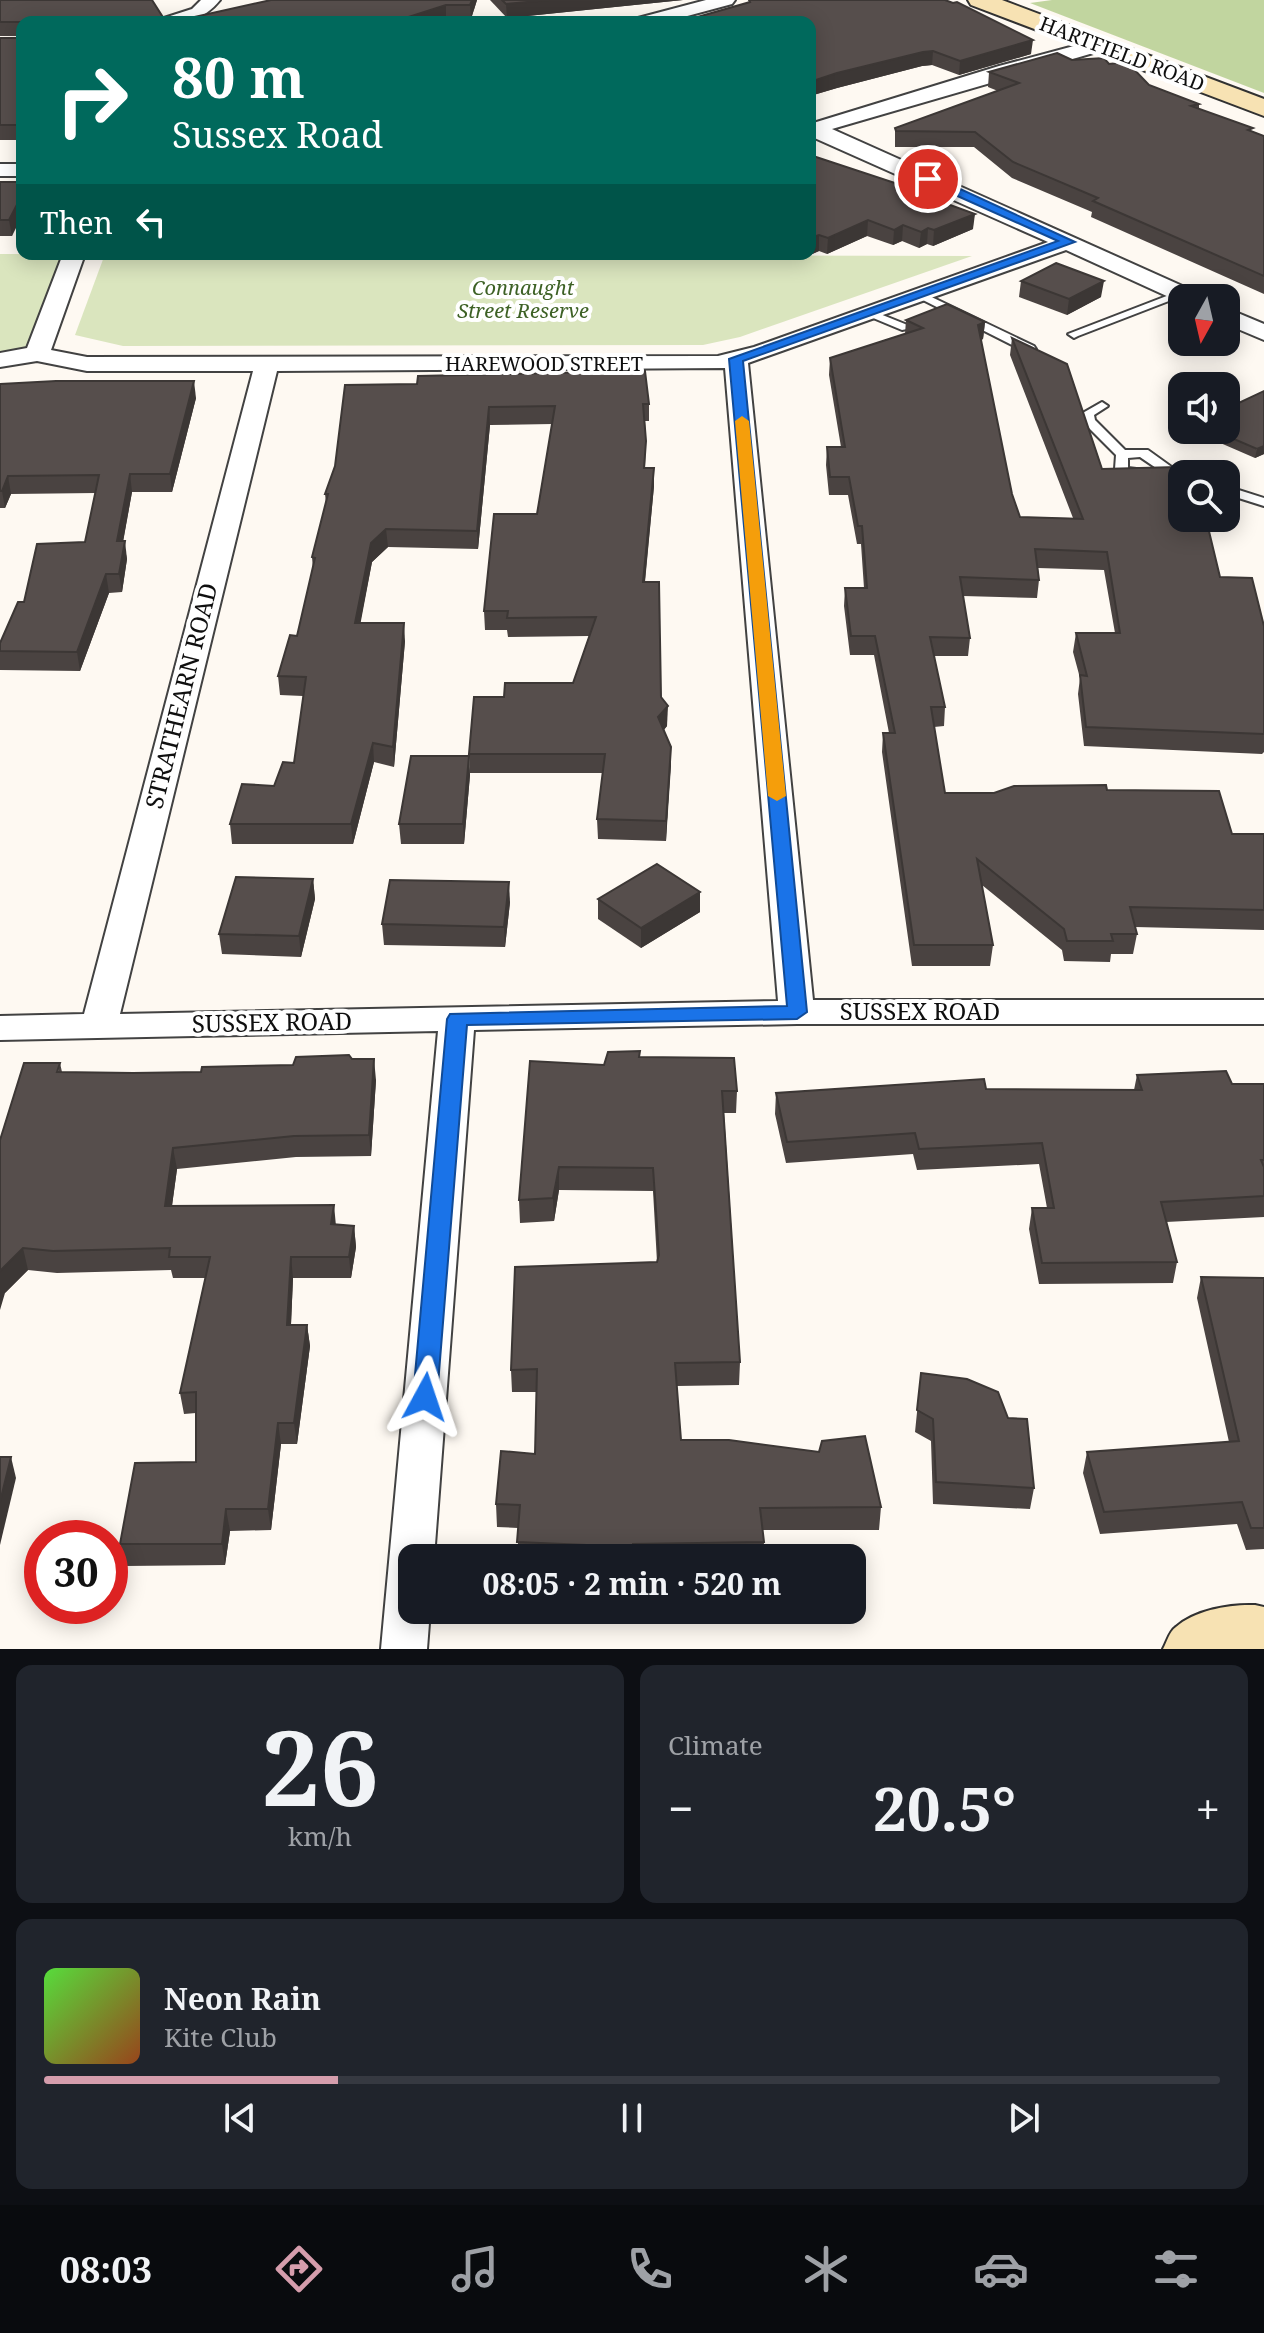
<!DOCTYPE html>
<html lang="en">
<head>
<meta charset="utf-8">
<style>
  :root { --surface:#171b24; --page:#20242c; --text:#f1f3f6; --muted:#9ea1a6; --line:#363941; --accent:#d59dac }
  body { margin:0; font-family:"Noto Serif",serif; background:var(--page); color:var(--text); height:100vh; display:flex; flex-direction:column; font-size:30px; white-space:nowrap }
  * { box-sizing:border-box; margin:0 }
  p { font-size:26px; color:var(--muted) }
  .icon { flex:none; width:44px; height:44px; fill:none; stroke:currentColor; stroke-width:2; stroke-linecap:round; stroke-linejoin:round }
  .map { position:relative; height:1649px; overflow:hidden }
  .side { display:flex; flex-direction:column; gap:16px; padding:16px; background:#0d0f14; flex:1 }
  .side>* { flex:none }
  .top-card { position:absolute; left:16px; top:16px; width:800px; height:244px; border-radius:16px; box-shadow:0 4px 20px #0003; background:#00695c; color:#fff; overflow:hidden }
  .needle { width:52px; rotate:188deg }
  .controls { position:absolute; left:1168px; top:284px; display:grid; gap:16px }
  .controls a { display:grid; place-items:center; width:72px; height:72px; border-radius:16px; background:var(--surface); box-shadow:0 4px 20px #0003; font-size:40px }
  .speed { position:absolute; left:24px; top:1520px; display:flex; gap:16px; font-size:40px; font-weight:700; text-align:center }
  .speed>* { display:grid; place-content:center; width:104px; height:104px; border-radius:50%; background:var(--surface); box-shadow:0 4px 20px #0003; line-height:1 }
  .speed .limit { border:12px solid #d22; background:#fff; color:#111 }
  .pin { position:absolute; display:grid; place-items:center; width:68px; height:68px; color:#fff; margin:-34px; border:4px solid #fff; border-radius:50%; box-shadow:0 2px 8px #0007 }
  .me { position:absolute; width:88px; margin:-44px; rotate:5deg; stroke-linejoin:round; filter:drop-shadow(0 0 6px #0008) }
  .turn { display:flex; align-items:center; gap:28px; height:168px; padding:0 24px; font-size:36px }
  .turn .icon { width:104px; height:104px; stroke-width:2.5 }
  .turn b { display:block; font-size:56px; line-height:68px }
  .then { display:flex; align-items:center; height:76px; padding:0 24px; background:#0003; gap:16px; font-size:30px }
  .big { font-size:60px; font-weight:700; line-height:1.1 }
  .side .card { flex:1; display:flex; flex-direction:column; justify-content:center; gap:12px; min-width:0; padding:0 28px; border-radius:16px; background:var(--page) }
  .side .dial { align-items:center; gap:0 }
  .dial b { font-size:104px; line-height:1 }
  .song { display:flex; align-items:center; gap:24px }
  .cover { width:96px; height:96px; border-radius:12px; background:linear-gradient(135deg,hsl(110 70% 55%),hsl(20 70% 35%)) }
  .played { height:8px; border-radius:4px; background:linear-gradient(90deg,var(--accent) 25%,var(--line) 25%) }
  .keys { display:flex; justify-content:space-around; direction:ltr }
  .heat { display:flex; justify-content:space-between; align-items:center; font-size:44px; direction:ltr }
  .side .tiles { flex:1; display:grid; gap:16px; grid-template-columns:1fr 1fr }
  .card:last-child { grid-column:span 2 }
  .trip { position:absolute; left:398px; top:1544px; width:468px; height:80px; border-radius:16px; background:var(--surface); box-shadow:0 4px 20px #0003; font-weight:700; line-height:80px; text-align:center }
  .tab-bar { display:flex; height:128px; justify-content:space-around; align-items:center; background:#090b0e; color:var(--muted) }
  .tab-bar .icon { width:56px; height:56px }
  .tab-bar .selected { color:var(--accent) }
  .tab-bar b { font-size:36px; color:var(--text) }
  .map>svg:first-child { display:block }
  .green { fill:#dae5be }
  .forest { fill:#c1d59f }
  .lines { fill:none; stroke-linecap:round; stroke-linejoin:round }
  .lane-casing { stroke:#424242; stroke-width:4 }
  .street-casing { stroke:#424242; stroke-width:4 }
  .secondary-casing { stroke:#313131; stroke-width:4 }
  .lane { fill:#fff; fill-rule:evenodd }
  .street { fill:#fff; fill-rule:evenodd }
  .secondary { fill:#f7e2b3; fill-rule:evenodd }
  .wall { fill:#4a4341 }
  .shaded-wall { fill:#3c3735 }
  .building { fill:#564e4c; stroke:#3c3735; stroke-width:2 }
  .route { fill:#1a73e8; stroke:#114b97; stroke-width:2 }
  .slow { fill:#f59e0b }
  .labels { text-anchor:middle; stroke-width:8; stroke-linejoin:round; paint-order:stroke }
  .far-street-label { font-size:20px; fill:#0f0f0f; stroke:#fff }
  .far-park-label { font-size:20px; font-style:italic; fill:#3d6125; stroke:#fff }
  .street-label { font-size:24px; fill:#0f0f0f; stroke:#fff }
</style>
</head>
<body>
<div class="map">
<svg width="1264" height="1649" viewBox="0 0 1264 1649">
  <rect width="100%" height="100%" fill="#fef9f2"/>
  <!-- green -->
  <g class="green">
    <polygon points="0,254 74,254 37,354 0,360"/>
    <polygon points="105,254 972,256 740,337 703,345 123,346 75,335"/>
  </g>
  <!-- forest -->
  <polygon class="forest" points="1052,0 1264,0 1264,93 1030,3"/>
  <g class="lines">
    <!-- lane casing -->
    <g class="lane-casing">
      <g id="lane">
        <polygon points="921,292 1034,346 1036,349 1030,353 1026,352 917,297 915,295"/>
        <polygon points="1177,292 1187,294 1078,336 1074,338 1068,334"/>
        <polygon points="870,310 910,326 912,328 902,330 866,315 864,313"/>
        <path d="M 1102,402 L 1108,406 L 1094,415 L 1095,420 L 1125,450 L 1148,450 L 1180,473 L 1186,474 L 1182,474 L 1182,481 L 1120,476 L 1115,469 L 1116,455 L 1085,424 L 1081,414 ZM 1140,457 L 1162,472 L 1128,468 L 1128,458 Z"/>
        <polygon points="1226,486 1264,498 1264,506 1226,494"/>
      </g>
    </g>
    <!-- street casing -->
    <g class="street-casing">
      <g id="street">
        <path d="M 201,0 L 220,0 C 203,21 187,22 161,22 L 164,18 L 192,9 Z"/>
        <polygon points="706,0 735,0 732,4 665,22 635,22 638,18"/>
        <path d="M 1100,39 L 1107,41 L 1109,45 L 1107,49 L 832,129 L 1198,293 L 1201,298 L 1182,298 L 1182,303 L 1066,250 L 748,363 L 813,1000 L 1264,1000 L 1264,1024 L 797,1024 L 474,1030 L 434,1558 L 412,1558 L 412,1610 L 430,1610 L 427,1649 L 381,1649 L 438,1031 L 0,1040 L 0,1016 L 84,1014 L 253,371 L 87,371 L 37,361 L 0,367 L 0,353 L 27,348 L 63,254 L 85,254 L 51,350 L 87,357 L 718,356 L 754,347 L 1048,242 L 810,136 L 810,124 L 999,66 ZM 725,368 L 778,1001 L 120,1014 L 277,371 Z"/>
        <rect x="0" y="164" width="22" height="12"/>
        <polygon points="1226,308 1264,324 1264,340 1226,324"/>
      </g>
    </g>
    <!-- secondary casing -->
    <g class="secondary-casing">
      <g id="secondary">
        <polygon points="968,0 1002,0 1264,99 1264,116 971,5"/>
        <path d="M 1255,1605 L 1264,1607 L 1264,1649 L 1163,1649 C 1167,1642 1169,1632 1176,1627 C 1195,1610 1230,1604 1255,1605 Z"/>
      </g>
    </g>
    <!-- lane -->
    <use href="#lane" class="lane"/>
    <!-- street -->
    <use href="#street" class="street"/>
    <!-- secondary -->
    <use href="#secondary" class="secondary"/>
  </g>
  <!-- wall -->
  <g class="wall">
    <polygon points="0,0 22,22 22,140 0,140 0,38 22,38 22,36 0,36"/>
    <polygon points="477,0 471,19 172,22"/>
    <polygon points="490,0 683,0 507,18"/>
    <polygon points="749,0 945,0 1031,54 959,75 932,65 922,66 837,88 810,96 810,22 749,2"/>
    <polygon points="1072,60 1109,64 1149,85 1199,104 1199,109 1264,136 1264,294 1091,217 1092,212 1012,178 974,147 895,147 895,128 998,91 988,87 989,72"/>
    <polygon points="810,155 904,186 903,188 973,229 933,246 927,244 919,248 902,241 893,245 867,236 827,254 819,251 810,255 808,254 810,254"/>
    <polygon points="0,182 22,182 12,236 0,236"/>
    <polygon points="1021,281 1101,297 1067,315 1019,297"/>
    <polygon points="906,320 985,322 983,339 981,340 1012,494 1020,517 1073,518 1010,355 1012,338 1102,469 1220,577 1264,626 1264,752 1262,754 1084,746 1078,694 1080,678 1073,652 1076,633 1115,633 1104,570 1038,568 1039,580 1037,598 963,596 970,638 968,656 934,656 945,707 944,726 934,727 945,793 994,793 1107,790 1232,834 1264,834 1264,930 1135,927 1137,934 1133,954 1111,954 1110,962 1064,961 1062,950 982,885 993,945 990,966 912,966 882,752 883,733 889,733 874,655 850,655 844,606 845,588 864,588 861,544 857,544 848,495 829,495 826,465 827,447 841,447 829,375 830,358 905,334"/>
    <polygon points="0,384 196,398 172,492 132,492 123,541 127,559 122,592 109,593 80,671 0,670 0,643 24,602 85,542 96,493 11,494 5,508 0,508"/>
    <polygon points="345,385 649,404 649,421 645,421 646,441 645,468 654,486 645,582 661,697 667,726 664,730 671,747 666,841 598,839 597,819 603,773 470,773 469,754 504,697 573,683 589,636 508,637 507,630 485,630 484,611 537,514 552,424 490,425 478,549 388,547 372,562 360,623 405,641 394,767 374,762 353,844 232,844 230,824 274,786 294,763 303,696 280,695 278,676 297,636 313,570 312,557 326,503 325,494 335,466"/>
    <polygon points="1196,430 1226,430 1264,454 1255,458 1195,432"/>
    <polygon points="469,756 470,775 464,844 401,844 399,824"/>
    <polygon points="313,879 315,899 301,957 222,954 219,934"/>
    <polygon points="598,899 700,912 641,948 598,919"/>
    <polygon points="510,902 505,947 384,945 382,924"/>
    <polygon points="640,1057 737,1091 736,1113 724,1113 740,1362 739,1385 677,1386 681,1440 881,1507 879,1530 762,1530 764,1542 763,1558 518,1558 518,1528 497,1527 496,1504 535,1454 537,1392 512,1392 511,1370 657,1262 653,1191 559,1190 554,1221 520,1223 519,1200 604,1065"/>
    <polygon points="352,1059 376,1080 371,1156 296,1157 177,1169 172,1206 354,1226 356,1247 351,1278 293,1278 291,1325 307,1325 310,1346 297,1444 281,1444 271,1530 230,1531 225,1565 125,1566 120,1544 196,1462 196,1413 184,1414 180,1393 205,1278 173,1278 171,1270 57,1273 28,1270 5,1293 60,1063 62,1072 133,1073 201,1072 293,1065"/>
    <polygon points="1137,1075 1232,1084 1264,1084 1264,1217 1166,1222 1177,1262 1173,1283 1039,1284 1029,1229 1032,1208 1047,1208 1039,1164 917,1170 913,1154 786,1163 775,1114 776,1093 986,1089 1134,1090"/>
    <polygon points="1201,1277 1264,1278 1264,1549 1246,1550 1237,1524 1100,1534 1083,1473 1087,1452 1229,1442 1197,1298"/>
    <polygon points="921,1373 1034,1488 1030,1509 933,1504 931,1441 915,1432"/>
  </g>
  <!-- shaded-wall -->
  <g class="shaded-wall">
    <polygon points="472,0 477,0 471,19 470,5"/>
    <polygon points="549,0 683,0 507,18 506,4"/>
    <polygon points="446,5 446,18 436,22 393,22"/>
    <polygon points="1033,40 1031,54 959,75 960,61"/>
    <polygon points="933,51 932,65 922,66 837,88 810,96 810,82 837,73 923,52"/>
    <polygon points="22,195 22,216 12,236 9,220"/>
    <polygon points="975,214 973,229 933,246 934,230"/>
    <polygon points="868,220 867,236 827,254 828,238"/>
    <polygon points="903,225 902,241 893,245 894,230"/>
    <polygon points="928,228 927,244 919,248 921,232"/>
    <polygon points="819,235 819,251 810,255 811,239"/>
    <polygon points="1104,281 1101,297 1067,315 1069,299"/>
    <polygon points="985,322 983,339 976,342 978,325"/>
    <polygon points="194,381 196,398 172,492 170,474"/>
    <polygon points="489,407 490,425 478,549 477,531"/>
    <polygon points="1264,446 1264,454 1255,458 1257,449"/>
    <polygon points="654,468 654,486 643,600 643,582"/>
    <polygon points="130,474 132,492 120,559 117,541"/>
    <polygon points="8,476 11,494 5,508 2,491"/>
    <polygon points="386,529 388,547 372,562 357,642 355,623 371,543"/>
    <polygon points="125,541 127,559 122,592 119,574"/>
    <polygon points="106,574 109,593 80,671 77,652"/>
    <polygon points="404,623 405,641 394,767 393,747"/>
    <polygon points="668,706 667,726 658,736 658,717"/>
    <polygon points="373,743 374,762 353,844 351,824"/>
    <polygon points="671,747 671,766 666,841 666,821"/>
    <polygon points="469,756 470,775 464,844 463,824"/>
    <polygon points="313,879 315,899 301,957 299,936"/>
    <polygon points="509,882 510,902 505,947 504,927"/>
    <polygon points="700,892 700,912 641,948 641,928"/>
    <polygon points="374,1059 376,1080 371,1156 369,1135"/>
    <polygon points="173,1148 177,1169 169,1227 165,1206"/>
    <polygon points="559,1167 559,1190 554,1221 553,1198"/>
    <polygon points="334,1205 336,1226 331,1224"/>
    <polygon points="354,1226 356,1247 351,1278 349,1257"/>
    <polygon points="23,1248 28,1270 5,1293 0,1310 0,1271"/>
    <polygon points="291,1257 293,1278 290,1346 287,1325"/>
    <polygon points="307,1325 310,1346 297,1444 294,1423"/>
    <polygon points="278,1423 281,1444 271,1530 268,1509"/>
    <polygon points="11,1457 16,1478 0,1545 0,1502"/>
    <polygon points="226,1509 230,1531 225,1565 222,1544"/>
  </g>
  <!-- building -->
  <g class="building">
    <polygon points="0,0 152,0 166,22 0,22"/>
    <polygon points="271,0 472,0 470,5 446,5 393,22 172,22"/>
    <polygon points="502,0 549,0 506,4"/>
    <polygon points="749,0 945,0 953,3 957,2 1033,40 960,61 933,51 923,52 837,73 810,82 810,22 680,22 750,2"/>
    <polygon points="22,22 22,125 0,125 0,38 22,38"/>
    <polygon points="1057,53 1072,60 1104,58 1109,64 1127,62 1149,85 1199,104 1191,106 1253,128 1248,130 1264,136 1264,276 1093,201 1098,198 1013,162 975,132 896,131 895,128 1019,83 989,72"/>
    <polygon points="810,155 904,186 901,187 975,214 934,230 928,228 921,232 903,225 894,230 868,220 828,238 819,235 810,238"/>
    <polygon points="0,182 22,182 22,195 9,220 0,220"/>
    <polygon points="1056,263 1104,281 1069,299 1021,281"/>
    <polygon points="947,304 985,322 978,325 1012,494 1020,517 1083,519 1012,338 1067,364 1102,469 1177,467 1182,478 1182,518 1201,518 1203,523 1207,523 1220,577 1252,578 1264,626 1264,734 1086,727 1080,675 1087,676 1076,633 1120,633 1107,552 1035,549 1039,580 960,577 970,638 930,637 945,707 931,707 945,793 994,793 1014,786 1106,785 1107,790 1219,791 1232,834 1264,834 1264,910 1130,907 1137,934 1111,934 1113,941 1067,941 1064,929 977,859 993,945 914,945 883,733 895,733 875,636 851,636 845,588 867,588 862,526 858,526 849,477 830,477 827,447 845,447 830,358 923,328 906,320"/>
    <polygon points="645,371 649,404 643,404 646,441 644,468 654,468 643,582 659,582 661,697 668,706 658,717 671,747 666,821 597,819 605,754 469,754 474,697 504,697 505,683 573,683 596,617 507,618 508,611 484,611 494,514 537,514 555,406 489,407 477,531 386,529 371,543 355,623 404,623 393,747 373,743 351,824 230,824 242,784 274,786 283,762 294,763 306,677 278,676 290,635 297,636 315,558 312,557 328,494 325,494 335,466 345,385 417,384 418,376"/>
    <polygon points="56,381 194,381 170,474 130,474 117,541 125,541 119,574 106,574 77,652 0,651 0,643 18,602 24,602 37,544 85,542 99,475 8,476 2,491 0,491 0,384"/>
    <polygon points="1264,391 1264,446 1257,449 1213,430 1226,430 1226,409"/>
    <polygon points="411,756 469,756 463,824 399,824"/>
    <polygon points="657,864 700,892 641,928 598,899"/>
    <polygon points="236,877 313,879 299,936 219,934"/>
    <polygon points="390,880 509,882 504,927 382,924"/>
    <polygon points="640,1051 639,1057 734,1058 737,1091 722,1091 740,1362 675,1363 681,1440 729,1440 819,1452 822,1441 865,1436 881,1507 760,1508 764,1542 633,1544 633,1547 517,1542 520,1505 496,1504 501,1451 535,1454 537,1369 511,1370 515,1267 657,1262 659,1255 653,1168 559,1167 553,1198 519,1200 530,1061 604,1065 608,1052"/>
    <polygon points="349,1055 352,1059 374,1059 369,1135 294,1136 173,1148 165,1206 334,1205 331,1224 354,1226 349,1257 291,1257 287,1325 307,1325 294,1423 278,1423 268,1509 226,1509 222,1544 120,1544 135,1463 196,1462 196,1392 180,1393 210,1257 169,1257 170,1248 53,1251 23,1248 0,1271 0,1140 24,1063 60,1063 57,1072 133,1073 201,1072 202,1067 293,1065 296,1057"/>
    <polygon points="1226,1071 1232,1084 1264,1084 1264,1160 1261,1160 1264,1167 1264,1196 1161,1202 1177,1262 1042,1263 1032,1208 1054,1208 1042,1143 919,1149 915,1133 787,1142 776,1093 984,1079 986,1089 1142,1090 1137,1075"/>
    <polygon points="1201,1277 1264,1278 1264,1528 1251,1528 1242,1502 1104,1512 1087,1452 1239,1441"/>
    <polygon points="921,1373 967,1379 998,1392 1008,1418 1027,1419 1034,1488 936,1482 933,1419 917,1410"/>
    <polygon points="0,1457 11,1457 0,1502"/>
  </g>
  <!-- route -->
  <polygon class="route" points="924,176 932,176 1075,242 743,361 807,1012 797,1019 467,1025 437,1397 434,1404 425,1407 417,1404 413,1397 447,1019 450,1014 787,1006 729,359 1058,241 924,181"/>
  <!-- slow -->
  <polygon class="slow" points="742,416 749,421 786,796 777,801 768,796 735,421"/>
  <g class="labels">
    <!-- far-street labels -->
    <g class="far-street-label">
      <text transform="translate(1122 54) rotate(21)" y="7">HARTFIELD ROAD</text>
      <text x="544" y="371">HAREWOOD STREET</text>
    </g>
    <!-- far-park labels -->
    <g class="far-park-label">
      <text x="523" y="295">Connaught<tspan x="523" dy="23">Street Reserve</tspan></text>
    </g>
    <!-- street labels -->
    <g class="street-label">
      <text transform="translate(182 696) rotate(-76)" y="8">STRATHEARN ROAD</text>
      <text x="920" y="1020">SUSSEX ROAD</text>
      <text transform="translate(272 1023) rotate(-1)" y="8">SUSSEX ROAD</text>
    </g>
  </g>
</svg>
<div class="controls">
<a><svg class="needle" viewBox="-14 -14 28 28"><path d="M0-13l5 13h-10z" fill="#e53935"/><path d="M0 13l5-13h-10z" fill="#9ea1a6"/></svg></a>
<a><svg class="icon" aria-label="sound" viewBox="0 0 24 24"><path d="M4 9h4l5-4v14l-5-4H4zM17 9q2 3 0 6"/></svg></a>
<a><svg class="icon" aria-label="search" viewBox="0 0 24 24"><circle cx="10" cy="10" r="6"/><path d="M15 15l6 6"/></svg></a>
</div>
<div class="speed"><div class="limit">30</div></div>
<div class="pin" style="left:928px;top:179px;background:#d93025"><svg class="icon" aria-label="arrive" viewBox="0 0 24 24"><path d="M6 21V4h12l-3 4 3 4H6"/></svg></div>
<svg class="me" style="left:425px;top:1397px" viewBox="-20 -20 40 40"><path d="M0-17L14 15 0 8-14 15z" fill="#1a73e8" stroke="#fff" stroke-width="4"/></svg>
<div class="trip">08:05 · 2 min · 520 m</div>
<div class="top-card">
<div class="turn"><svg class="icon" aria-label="right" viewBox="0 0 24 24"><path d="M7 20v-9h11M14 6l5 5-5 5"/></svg><div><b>80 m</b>Sussex Road</div></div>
<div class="then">Then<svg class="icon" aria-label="left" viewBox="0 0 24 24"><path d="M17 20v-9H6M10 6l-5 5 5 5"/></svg></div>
</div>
</div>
<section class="side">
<div class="tiles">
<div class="card dial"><b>26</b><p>km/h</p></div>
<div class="card"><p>Climate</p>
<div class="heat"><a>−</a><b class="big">20.5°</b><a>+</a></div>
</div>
<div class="card">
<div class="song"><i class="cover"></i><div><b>Neon Rain</b><p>Kite Club</p></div></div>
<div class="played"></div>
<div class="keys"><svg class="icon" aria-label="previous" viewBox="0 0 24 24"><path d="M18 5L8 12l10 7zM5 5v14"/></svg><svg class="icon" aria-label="pause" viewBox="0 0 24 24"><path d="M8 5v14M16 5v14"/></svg><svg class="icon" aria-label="next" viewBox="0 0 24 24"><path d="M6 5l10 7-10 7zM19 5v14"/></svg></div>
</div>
</div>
</section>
<nav class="tab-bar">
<b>08:03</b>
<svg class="icon selected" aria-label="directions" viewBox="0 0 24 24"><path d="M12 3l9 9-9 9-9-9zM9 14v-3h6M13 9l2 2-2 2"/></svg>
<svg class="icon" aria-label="music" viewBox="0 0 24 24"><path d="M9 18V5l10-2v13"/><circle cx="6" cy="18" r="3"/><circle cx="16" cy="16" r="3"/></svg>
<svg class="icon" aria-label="phone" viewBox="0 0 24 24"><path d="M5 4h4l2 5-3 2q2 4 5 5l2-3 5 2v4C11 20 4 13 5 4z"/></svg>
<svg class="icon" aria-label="climate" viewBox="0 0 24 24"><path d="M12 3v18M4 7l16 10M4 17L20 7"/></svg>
<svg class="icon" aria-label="car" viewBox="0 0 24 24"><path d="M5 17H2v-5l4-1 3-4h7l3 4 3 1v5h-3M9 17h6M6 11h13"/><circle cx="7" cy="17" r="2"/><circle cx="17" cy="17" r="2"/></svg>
<svg class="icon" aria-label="filters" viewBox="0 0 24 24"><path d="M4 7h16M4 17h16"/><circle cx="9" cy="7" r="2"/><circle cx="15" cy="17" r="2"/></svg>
</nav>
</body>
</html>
